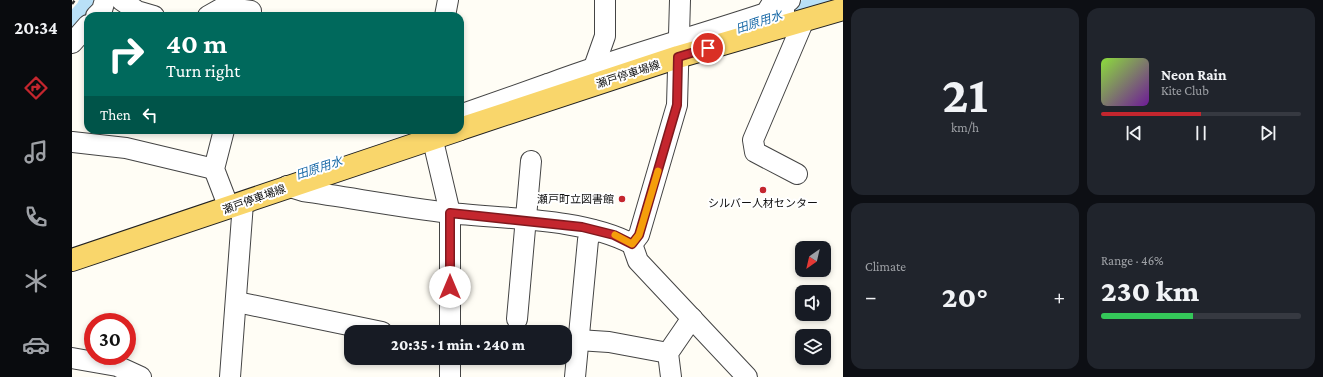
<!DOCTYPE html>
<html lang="en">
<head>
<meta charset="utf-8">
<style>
  :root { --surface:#171b24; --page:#20242c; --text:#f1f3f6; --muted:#9ea1a6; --line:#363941; --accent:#c4262e }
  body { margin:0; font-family:"Crimson Pro","Noto Sans JP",serif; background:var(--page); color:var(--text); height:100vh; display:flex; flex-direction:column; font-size:15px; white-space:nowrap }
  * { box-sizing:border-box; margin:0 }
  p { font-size:13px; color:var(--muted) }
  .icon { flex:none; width:22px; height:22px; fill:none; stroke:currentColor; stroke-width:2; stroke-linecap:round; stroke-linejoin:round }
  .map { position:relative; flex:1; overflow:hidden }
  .side { display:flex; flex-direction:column; gap:8px; padding:8px; background:#0d0f14; width:480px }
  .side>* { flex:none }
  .top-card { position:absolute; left:12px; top:12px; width:380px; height:122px; border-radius:12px; box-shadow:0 2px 6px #0003; background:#00695c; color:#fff; overflow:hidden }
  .needle { width:26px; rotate:214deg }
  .controls { position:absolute; left:723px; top:241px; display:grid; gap:8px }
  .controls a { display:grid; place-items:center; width:36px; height:36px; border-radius:8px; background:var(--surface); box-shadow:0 2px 6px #0003; font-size:20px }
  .speed { position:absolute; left:12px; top:313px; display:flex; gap:8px; font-size:20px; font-weight:700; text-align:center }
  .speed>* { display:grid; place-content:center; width:52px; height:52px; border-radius:50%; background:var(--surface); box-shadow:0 2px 6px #0003; line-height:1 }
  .speed .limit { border:6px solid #d22; background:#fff; color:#111 }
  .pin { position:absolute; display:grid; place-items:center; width:34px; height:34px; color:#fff; margin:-17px; border:2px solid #fff; border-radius:50%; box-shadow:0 1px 4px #0007 }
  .me { position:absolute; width:44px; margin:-22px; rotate:0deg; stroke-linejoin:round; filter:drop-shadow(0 0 3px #0008) }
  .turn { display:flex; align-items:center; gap:14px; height:84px; padding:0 16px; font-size:18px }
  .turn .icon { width:52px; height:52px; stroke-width:2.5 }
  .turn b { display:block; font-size:28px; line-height:34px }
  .then { display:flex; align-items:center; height:38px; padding:0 16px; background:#0003; gap:8px; font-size:15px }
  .big { font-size:30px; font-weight:800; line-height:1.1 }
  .side .card { flex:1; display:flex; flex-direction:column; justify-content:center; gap:6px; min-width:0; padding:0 14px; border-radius:12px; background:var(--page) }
  .side .dial { align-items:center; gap:0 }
  .dial b { font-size:52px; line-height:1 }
  .song { display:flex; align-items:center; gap:12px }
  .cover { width:48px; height:48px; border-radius:6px; background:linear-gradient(135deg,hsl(90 70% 55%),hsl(280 70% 35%)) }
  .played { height:4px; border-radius:2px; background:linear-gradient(90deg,var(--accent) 50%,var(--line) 50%) }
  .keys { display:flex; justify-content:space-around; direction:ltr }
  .heat { display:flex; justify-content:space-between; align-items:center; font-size:22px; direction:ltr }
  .charge { height:6px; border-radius:3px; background:linear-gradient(90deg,#34c759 46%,var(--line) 0) }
  .side .tiles { flex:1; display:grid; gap:8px; grid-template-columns:repeat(2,1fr) }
  .trip { position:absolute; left:272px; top:325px; width:228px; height:40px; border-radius:12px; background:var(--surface); box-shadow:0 2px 6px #0003; font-weight:800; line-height:40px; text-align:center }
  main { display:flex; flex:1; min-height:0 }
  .menu { display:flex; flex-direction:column; width:72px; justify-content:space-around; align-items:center; background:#090b0e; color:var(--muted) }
  .menu .icon { width:28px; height:28px }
  .menu .on { color:var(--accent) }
  .menu b { font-size:18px; color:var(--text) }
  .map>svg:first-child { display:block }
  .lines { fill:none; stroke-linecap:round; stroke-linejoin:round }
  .canal { stroke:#b9e0f7; stroke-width:14 }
  .river { stroke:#b9e0f7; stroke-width:25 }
  .minor-casing { stroke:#444; stroke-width:22 }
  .major-casing { stroke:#222; stroke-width:24 }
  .path { stroke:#333; stroke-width:2.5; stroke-dasharray:4 2; stroke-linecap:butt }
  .minor { stroke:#fff; stroke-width:20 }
  .major { stroke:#f9d66b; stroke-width:22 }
  .route-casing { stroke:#7f191e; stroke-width:10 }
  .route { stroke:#c4262e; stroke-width:7 }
  .slow { stroke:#f59e0b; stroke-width:7 }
  .poi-dot { fill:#c4262e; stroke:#fff; stroke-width:1.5 }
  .labels { text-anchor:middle; stroke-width:4; stroke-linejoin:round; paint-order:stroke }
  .street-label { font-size:11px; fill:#111; stroke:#fff }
  .poi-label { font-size:11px; fill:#111; stroke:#fff; text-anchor:end }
  .water-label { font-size:12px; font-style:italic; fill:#1768a6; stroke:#fff }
</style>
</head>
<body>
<main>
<nav class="menu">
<b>20:34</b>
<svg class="icon on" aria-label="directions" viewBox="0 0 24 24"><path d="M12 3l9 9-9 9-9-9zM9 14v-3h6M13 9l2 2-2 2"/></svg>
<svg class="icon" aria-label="music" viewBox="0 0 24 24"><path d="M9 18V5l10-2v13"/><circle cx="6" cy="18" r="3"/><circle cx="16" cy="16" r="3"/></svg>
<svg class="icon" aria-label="phone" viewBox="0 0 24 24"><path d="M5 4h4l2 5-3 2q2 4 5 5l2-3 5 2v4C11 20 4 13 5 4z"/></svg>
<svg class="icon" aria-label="climate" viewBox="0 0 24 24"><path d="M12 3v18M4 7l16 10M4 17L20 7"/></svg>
<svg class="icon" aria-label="car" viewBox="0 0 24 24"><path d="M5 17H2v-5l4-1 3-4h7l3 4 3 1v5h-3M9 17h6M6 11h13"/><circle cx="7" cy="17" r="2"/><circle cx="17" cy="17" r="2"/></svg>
</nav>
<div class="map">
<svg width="771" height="377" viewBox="0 0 771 377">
  <rect width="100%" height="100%" fill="#fffdf5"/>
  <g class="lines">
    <!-- canal -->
    <polyline class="canal" points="704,16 754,0"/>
    <!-- river -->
    <polyline class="river" points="0,28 16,10 21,0"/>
    <!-- minor casing -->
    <g class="minor-casing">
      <g id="minor">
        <polyline points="49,0 65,11 82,16"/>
        <polyline points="24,16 30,10 33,0"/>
        <polyline points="136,16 152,7 179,11"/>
        <polyline points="373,16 376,0"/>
        <polyline points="712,26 712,5 718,0"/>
        <polyline points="0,43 16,25"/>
        <polyline points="522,67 533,36 533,0"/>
        <path d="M 476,84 C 548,57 622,37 694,13 L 702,0"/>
        <polyline points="388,115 476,84 481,96"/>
        <polyline points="152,130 142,169 157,208"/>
        <polyline points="353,130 356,140 362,145 378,213 378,332"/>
        <polyline points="0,142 54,148 142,169"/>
        <polyline points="725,174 683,152 681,140 732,20"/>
        <path d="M 215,186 L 231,191 C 280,198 329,207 378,213 C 433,219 512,218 560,244 L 566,261 L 675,377"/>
        <polyline points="560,244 567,235 605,105 608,0"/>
        <polyline points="165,302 310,332"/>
        <polyline points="445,319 459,161"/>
        <polyline points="506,340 537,342 596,353"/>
        <polyline points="0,358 45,366 69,377"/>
        <polyline points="158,377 171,203"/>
        <polyline points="378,377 378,358"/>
        <polyline points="503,377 516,240 521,230"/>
        <polyline points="599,377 596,353 620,318"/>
      </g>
    </g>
    <!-- major casing -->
    <g class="major-casing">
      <g id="major">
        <polyline points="388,129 606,57 771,9"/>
        <polyline points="0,260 386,130"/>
      </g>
    </g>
    <!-- path -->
    <polyline class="path" points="0,4 3,0"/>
    <!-- minor -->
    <use href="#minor" class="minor"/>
    <!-- major -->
    <use href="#major" class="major"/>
  </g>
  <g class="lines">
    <!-- route casing -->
    <g class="route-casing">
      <polyline id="route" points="378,287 378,213 510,227 542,235 560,244 567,235 605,105 606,57 636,48"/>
    </g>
    <!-- route -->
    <use href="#route" class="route"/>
    <!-- slow -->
    <polyline class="slow" points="543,235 560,244 567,235 586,171"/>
  </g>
  <!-- markers -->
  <g class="poi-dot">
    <circle cx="691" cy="190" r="4"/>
    <circle cx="550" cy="199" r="4"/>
  </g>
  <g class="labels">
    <!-- street labels -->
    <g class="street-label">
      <text transform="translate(556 74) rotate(-18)" y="4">瀬戸停車場線</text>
      <text transform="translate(182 199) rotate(-20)" y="4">瀬戸停車場線</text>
    </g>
    <!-- poi labels -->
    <g class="poi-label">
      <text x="542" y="203">瀬戸町立図書館</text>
      <text x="691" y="207" text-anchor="middle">シルバー人材センター</text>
    </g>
    <!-- water labels -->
    <g class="water-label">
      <text transform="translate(687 22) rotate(-18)" y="4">田原用水</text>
      <text transform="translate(247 168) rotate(-18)" y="4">田原用水</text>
    </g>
  </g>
</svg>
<div class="controls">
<a><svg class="needle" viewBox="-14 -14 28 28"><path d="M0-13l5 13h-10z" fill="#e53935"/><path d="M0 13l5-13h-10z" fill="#9ea1a6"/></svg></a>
<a><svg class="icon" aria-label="sound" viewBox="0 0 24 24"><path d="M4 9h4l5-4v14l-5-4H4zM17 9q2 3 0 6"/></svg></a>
<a><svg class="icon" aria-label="layers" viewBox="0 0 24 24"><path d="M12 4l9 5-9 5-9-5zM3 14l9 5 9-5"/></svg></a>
</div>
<div class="speed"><div class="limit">30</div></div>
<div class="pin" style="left:636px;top:48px;background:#d93025"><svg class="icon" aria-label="arrive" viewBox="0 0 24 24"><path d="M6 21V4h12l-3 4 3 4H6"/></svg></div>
<svg class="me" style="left:378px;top:287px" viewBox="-20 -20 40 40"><circle r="19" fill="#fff"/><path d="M0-13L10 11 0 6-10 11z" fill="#c4262e"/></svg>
<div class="trip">20:35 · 1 min · 240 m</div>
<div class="top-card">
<div class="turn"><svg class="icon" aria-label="right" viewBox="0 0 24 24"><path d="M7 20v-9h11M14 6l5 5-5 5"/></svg><div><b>40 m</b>Turn right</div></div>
<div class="then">Then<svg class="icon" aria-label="left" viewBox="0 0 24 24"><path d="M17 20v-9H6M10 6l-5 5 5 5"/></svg></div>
</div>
</div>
<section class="side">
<div class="tiles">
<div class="card dial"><b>21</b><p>km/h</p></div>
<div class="card">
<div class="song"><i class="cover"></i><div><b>Neon Rain</b><p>Kite Club</p></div></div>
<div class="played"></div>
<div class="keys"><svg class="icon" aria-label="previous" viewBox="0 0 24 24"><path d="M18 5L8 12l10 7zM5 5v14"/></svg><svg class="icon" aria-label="pause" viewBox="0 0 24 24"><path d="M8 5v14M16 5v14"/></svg><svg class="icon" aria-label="next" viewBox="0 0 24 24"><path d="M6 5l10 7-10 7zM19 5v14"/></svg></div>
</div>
<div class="card"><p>Climate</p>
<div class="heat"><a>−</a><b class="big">20°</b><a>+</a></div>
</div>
<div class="card"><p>Range · 46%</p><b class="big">230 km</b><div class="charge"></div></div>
</div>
</section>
</main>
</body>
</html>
